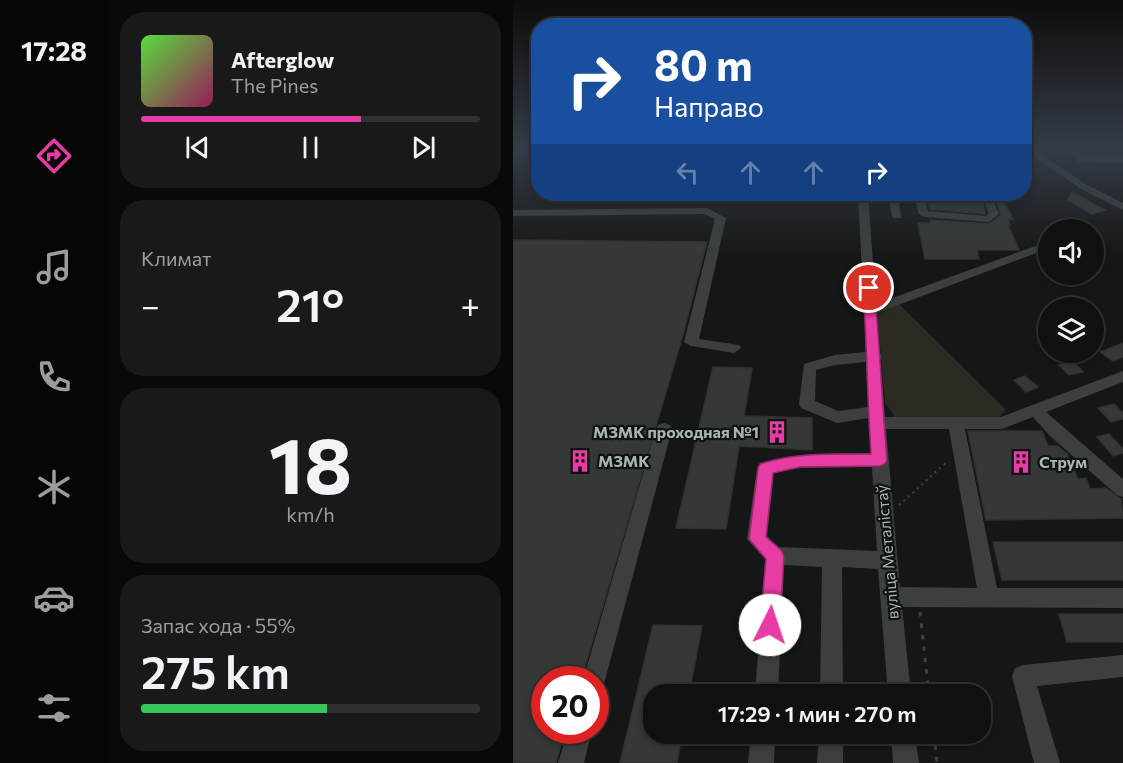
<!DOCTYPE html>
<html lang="ru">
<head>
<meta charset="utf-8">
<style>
  :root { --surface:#101010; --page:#191919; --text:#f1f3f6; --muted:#9c9d9f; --line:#303030; --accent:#e73ca4 }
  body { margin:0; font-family:Commissioner,sans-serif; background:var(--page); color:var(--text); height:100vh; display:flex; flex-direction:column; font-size:22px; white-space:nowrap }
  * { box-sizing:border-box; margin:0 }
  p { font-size:20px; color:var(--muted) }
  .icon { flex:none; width:33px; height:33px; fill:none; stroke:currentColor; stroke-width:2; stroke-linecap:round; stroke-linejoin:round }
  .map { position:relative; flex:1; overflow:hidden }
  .sheet { display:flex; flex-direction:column; gap:12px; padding:12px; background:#090909; width:405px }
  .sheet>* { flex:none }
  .guide { position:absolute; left:18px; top:18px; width:501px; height:183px; border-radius:24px; box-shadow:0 3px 9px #0003,0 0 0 2px var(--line); background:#1a4fa0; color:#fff; overflow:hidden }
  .controls { position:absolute; left:525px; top:219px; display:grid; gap:12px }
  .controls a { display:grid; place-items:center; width:66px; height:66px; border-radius:50%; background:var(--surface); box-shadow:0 3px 9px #0003,0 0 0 2px var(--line); font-size:30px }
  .speed { position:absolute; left:18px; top:666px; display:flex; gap:12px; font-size:30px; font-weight:700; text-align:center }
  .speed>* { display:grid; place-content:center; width:78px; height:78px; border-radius:50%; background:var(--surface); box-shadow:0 3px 9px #0003,0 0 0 2px var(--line); line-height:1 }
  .speed .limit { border:9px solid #d22; background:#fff; color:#111 }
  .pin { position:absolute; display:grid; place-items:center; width:51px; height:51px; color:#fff; margin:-26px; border:3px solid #fff; border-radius:50%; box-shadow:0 2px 6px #0007 }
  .me { position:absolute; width:66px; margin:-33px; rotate:4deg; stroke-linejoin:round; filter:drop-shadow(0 0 4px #0008) }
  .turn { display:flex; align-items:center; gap:21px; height:126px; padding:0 24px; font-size:27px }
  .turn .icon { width:78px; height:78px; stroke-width:2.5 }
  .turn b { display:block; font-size:42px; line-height:51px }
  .lanes { display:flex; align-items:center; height:57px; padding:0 24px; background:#0003; justify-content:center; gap:30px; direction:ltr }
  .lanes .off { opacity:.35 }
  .big { font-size:45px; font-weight:600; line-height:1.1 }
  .sheet .widget { flex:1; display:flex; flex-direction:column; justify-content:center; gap:9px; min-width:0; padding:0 21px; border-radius:24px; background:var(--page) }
  .sheet .dial { align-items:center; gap:0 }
  .dial b { font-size:78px; line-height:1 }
  .song { display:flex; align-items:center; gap:18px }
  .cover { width:72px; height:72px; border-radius:9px; background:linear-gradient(135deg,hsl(110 70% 55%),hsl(330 70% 35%)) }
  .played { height:6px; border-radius:3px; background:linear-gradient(90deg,var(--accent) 65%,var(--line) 65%) }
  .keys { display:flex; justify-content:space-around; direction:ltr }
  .heat { display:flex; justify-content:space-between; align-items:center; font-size:33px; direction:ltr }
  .charge { height:9px; border-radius:4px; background:linear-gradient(90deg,#34c759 55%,var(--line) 0) }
  .trip { position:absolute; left:130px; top:684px; width:348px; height:60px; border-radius:24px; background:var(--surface); box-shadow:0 3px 9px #0003,0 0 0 2px var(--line); font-weight:600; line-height:60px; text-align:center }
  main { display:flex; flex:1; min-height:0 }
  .tabs { display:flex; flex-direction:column; width:108px; justify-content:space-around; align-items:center; background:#060606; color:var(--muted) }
  .tabs .icon { width:42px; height:42px }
  .tabs .on { color:var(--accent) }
  .tabs b { font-size:27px; color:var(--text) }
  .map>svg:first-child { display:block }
  .green { fill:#2b2a23 }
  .building { fill:#353837; stroke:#2f3231; stroke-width:1.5 }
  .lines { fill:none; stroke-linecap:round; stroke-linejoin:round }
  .path-far1 { stroke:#3e4441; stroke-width:2; stroke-dasharray:2 4; stroke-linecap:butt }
  .path { stroke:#3e4441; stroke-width:3; stroke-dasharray:4.5 7; stroke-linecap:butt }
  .minor { fill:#3b403e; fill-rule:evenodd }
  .route { fill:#e73ca4; stroke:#96276b; stroke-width:1.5 }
  .labels { text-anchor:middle; stroke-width:4.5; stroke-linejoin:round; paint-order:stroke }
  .poi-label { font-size:16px; font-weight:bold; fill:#a7b6ad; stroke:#101111; text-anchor:start }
  .street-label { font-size:16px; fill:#a7b6ad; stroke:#101111 }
</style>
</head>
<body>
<main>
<nav class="tabs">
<b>17:28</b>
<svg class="icon on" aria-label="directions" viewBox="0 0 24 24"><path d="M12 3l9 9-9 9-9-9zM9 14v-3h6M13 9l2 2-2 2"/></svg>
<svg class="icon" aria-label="music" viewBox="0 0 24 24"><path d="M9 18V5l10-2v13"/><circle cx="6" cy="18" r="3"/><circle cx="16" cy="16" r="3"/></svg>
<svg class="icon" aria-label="phone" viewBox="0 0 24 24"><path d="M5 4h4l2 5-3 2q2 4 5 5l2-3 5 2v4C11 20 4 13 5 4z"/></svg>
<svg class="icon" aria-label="climate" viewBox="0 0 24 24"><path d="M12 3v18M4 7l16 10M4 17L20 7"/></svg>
<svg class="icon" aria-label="car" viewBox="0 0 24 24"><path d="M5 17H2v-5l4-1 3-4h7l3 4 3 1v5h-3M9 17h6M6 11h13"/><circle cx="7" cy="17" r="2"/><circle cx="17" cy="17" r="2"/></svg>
<svg class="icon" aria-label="filters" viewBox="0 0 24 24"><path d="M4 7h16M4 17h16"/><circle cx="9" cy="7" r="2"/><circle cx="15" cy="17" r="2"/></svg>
</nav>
<section class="sheet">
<div class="widget">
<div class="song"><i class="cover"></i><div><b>Afterglow</b><p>The Pines</p></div></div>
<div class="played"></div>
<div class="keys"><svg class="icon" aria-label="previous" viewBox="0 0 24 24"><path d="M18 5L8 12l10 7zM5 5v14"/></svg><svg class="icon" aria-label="pause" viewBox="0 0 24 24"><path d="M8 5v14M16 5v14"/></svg><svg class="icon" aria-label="next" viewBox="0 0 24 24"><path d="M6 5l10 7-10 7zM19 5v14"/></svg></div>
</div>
<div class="widget"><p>Климат</p>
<div class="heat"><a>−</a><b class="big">21°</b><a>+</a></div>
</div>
<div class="widget dial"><b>18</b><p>km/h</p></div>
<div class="widget"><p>Запас хода · 55%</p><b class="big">275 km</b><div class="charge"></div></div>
</section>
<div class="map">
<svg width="610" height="763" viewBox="0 0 610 763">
  <rect width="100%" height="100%" fill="#151616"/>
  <!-- green -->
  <polygon class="green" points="386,304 493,410 485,418 383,418 372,403 364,313"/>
  <!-- building -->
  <g class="building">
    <polygon points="559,192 592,210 579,214 555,200"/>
    <polygon points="412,194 479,194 492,204 500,219 495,220 497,225 495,225 506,250 464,250 466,259 412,259 405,223 417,223 417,220 476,224 488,215 483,201 478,199 470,203 472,214 417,209"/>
    <polygon points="0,240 194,242 171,331 68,680 32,680 32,730 52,730 43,763 0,763"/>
    <polygon points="610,343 610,357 600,361 587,352"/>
    <polygon points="560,361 570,372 556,375 546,365"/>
    <polygon points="200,367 239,368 231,416 299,418 299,450 226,446 213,529 163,528"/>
    <polygon points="512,376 525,387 513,392 501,380"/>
    <polygon points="601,404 610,413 610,419 598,422 585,408"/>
    <polygon points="455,431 529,431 535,446 545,446 554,454 565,479 573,478 577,489 593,488 608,499 610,518 473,520"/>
    <polygon points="596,434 610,449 610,453 600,456 584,437"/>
    <polygon points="480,542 610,542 610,580 489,580"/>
    <polygon points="546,614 610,614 610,642 554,642"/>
    <polygon points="140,625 189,626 176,694 141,694 141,734 169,734 164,763 107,763"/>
  </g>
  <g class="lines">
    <!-- path-far1 -->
    <polyline class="path-far1" points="386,505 435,461"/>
    <!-- path -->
    <g class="path">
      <polyline points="407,612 416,694"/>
      <polyline points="421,734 424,763"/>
    </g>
    <!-- minor -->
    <g class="minor">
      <polygon points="512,150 521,150 574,185 610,203 610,210 568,189"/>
      <polygon points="554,150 563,150 568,156 610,157 610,163 565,162"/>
      <path d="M 345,194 L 355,194 L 363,304 L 528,244 L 536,243 L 536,251 L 531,250 L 364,313 L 367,353 L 369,356 L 367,359 L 372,417 L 488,417 L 610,371 L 610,382 L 533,412 L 610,479 L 610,497 L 604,495 L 536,435 L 520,417 L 489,429 L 452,429 L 484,588 L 610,588 L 610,608 L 389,607 L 398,694 L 375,694 L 365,569 L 329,567 L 330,694 L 307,694 L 309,567 L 271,565 L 265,694 L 242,694 L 252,559 L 234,539 L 244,468 L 247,463 C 283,452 321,454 358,453 L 356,418 L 324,423 L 288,408 L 286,404 L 291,364 L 322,355 L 353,352 ZM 353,362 L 355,407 L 325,411 L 302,401 L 303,370 L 322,365 ZM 373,429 L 436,429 L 464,588 L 387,587 ZM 359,467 L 364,551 L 266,547 L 254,536 L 261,473 L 287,468 Z"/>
      <polygon points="375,194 385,194 388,218 380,218 379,216"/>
      <polygon points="400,194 410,194 415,211 473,216 476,213 472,204 477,201 481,202 486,214 476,222 411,217 406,214"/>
      <polygon points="194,208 213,218 186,339 226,345 228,348 221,353 178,346 171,342 202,219 192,214 0,216 0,210"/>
      <polygon points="151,423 157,425 159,429 92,680 89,688 82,691 82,680 70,680 143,429 145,425"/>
      <polygon points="610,655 610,677 524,686 547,763 521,763 499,676 502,668 510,665"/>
      <polygon points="55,730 79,730 71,763 45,763"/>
      <polygon points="238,734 262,734 261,763 235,763"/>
      <polygon points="306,734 330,734 330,763 304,763"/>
      <polygon points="378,734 402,734 406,763 380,763"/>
    </g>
  </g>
  <!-- sky -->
  <linearGradient id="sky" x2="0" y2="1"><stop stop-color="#0c0c0c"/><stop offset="0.58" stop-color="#353c47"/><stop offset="1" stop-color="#353c47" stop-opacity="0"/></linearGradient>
  <rect width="610" height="257" fill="url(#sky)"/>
  <!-- route -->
  <path class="route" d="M 356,284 L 361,288 C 367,345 369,402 374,460 L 372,464 L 367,466 L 287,467 L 260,473 L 253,537 L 268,550 L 271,556 L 267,625 L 264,632 L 257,635 L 250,632 L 247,625 L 253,559 L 236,539 L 245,468 L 247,464 C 283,452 321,454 358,454 C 354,398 354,343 350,288 Z"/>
  <!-- icons -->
  <defs>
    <g id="building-bare" transform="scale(1.8)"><path d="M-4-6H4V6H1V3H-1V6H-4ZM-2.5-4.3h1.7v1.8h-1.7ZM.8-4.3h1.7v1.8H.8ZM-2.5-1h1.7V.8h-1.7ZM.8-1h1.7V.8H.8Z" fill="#e73ca4" stroke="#101111" stroke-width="2.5" paint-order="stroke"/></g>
  </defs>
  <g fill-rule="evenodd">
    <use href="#building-bare" x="264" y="432"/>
    <use href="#building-bare" x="67" y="461"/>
    <use href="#building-bare" x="508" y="462"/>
  </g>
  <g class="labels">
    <!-- poi labels -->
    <g class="poi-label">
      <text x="246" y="438" text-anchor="end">МЗМК проходная №1</text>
      <text x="85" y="467">МЗМК</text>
      <text x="526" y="468">Струм</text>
    </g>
    <!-- street labels -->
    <g class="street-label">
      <text transform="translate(374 552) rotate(-95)" y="6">вуліца Металістаў</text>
    </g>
  </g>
</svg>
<div class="controls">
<a><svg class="icon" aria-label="sound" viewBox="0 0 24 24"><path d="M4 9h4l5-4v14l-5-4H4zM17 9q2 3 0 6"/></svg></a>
<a><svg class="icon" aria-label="layers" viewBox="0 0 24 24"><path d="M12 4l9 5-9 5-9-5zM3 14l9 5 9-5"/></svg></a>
</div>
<div class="speed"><div class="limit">20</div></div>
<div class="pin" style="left:356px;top:288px;background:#d93025"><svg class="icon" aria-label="arrive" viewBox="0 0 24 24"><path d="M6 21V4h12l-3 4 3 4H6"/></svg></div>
<svg class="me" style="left:257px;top:625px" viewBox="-20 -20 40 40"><circle r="19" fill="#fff"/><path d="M0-13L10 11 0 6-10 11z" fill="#e73ca4"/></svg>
<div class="trip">17:29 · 1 мин · 270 m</div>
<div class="guide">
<div class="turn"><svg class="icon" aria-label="right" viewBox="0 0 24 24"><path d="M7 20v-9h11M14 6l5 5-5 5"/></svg><div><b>80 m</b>Направо</div></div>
<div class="lanes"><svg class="icon off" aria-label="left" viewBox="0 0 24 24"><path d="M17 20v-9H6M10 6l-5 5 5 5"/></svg><svg class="icon off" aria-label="ahead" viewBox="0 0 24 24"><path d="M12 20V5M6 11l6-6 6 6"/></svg><svg class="icon off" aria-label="ahead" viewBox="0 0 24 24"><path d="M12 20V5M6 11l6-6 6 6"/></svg><svg class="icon" aria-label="right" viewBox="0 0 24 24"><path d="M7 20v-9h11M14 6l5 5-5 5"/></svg></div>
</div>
</div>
</main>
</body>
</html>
